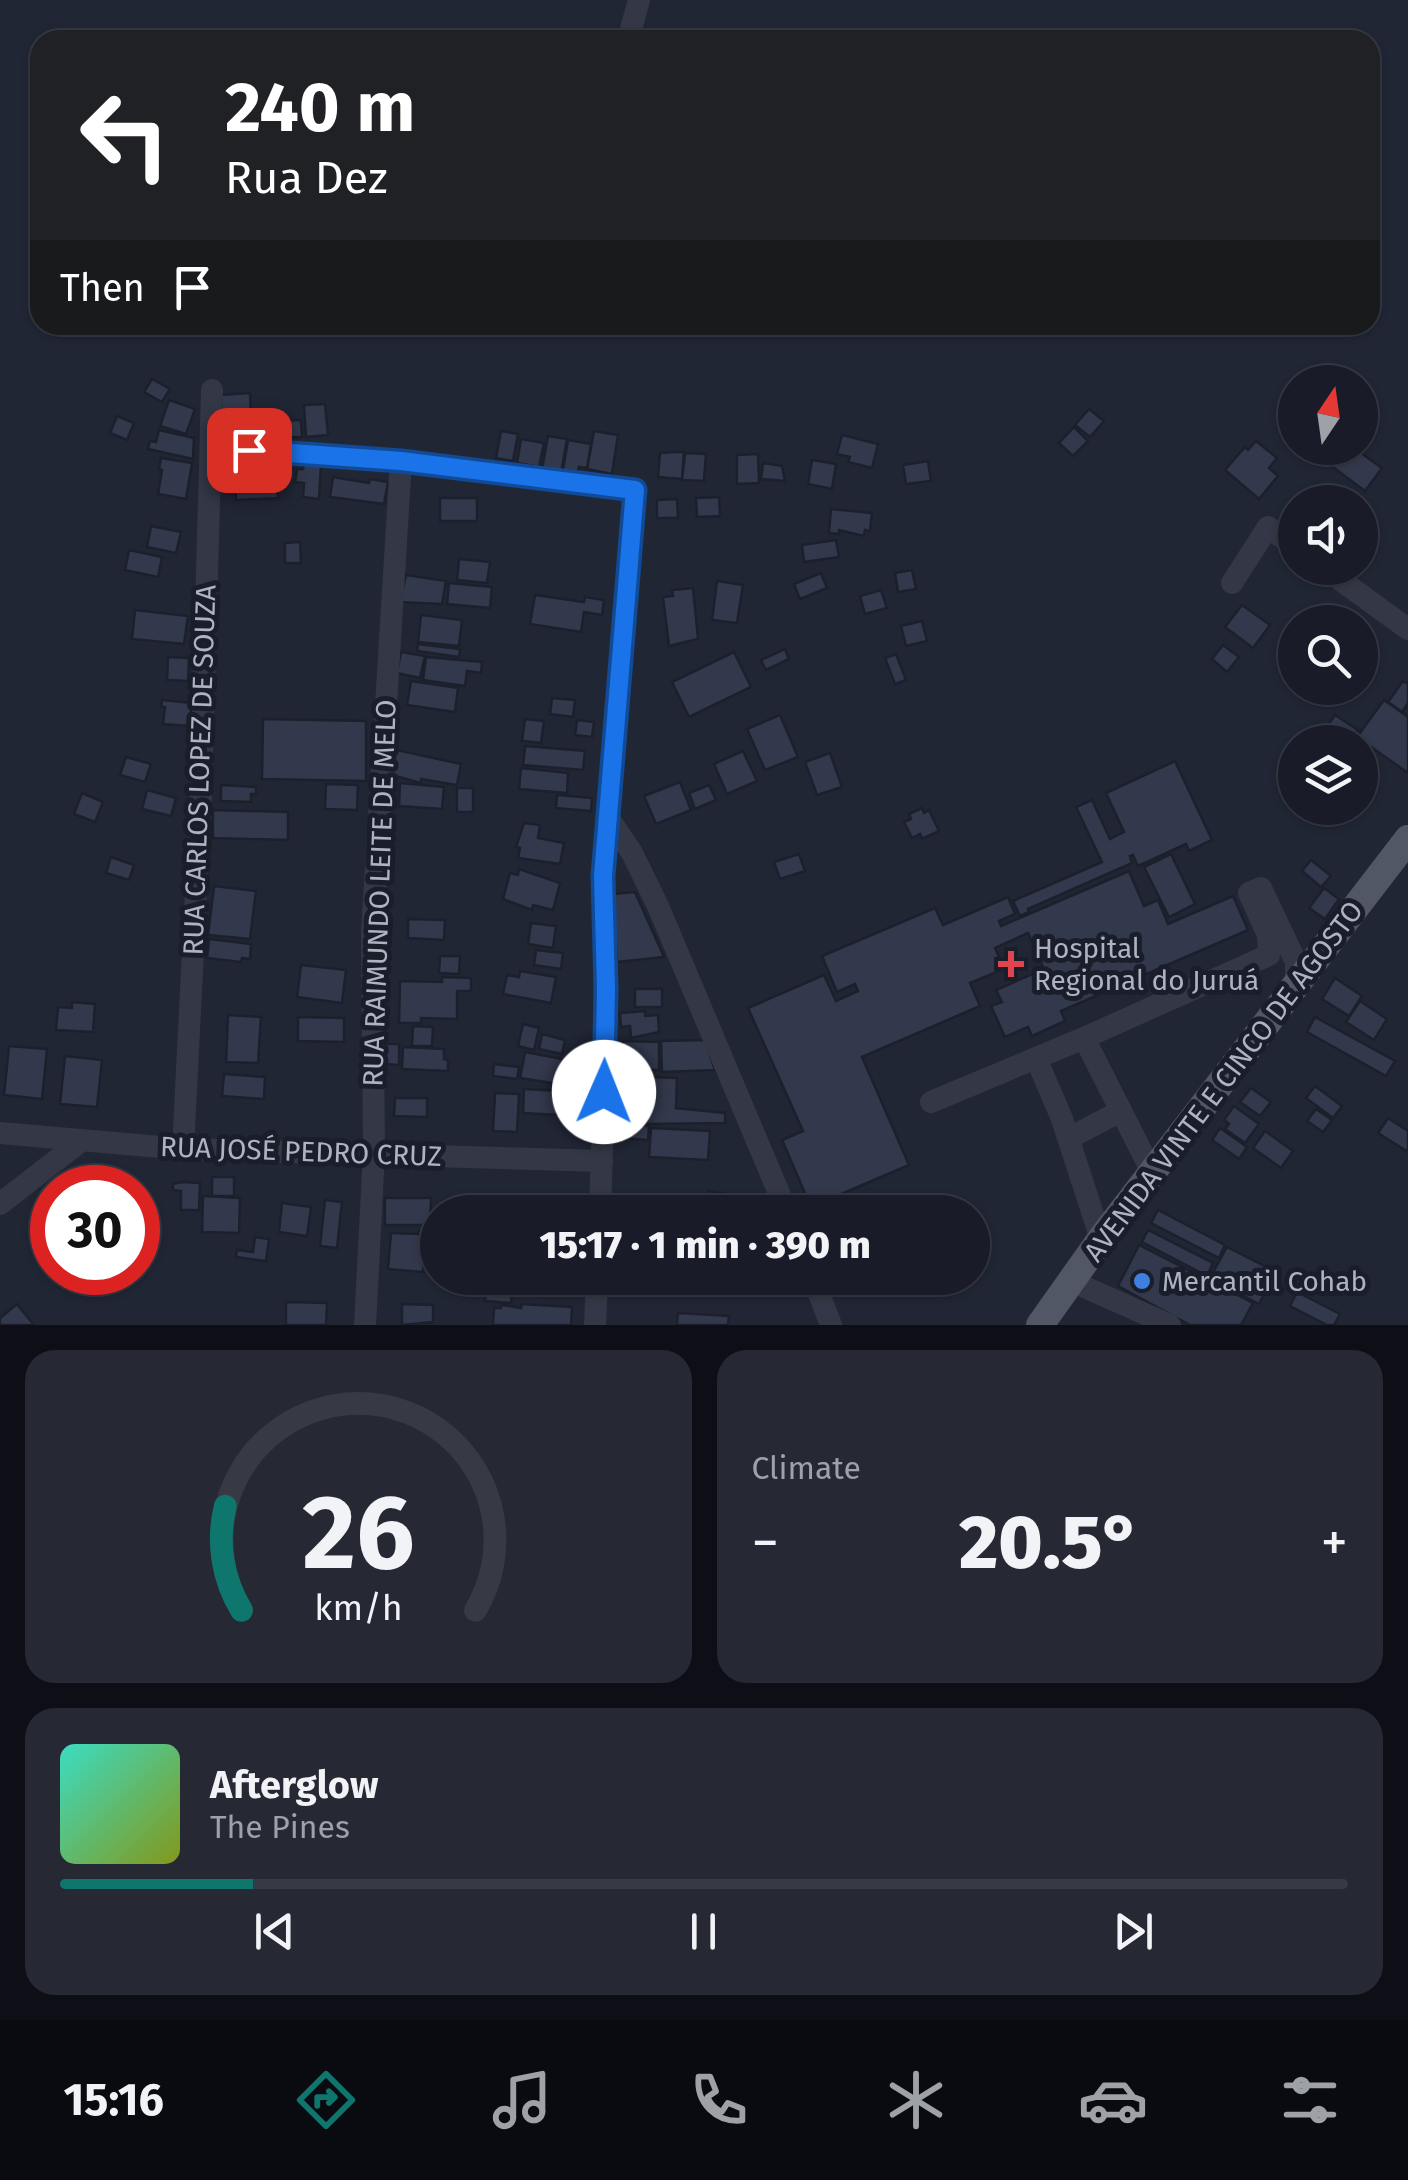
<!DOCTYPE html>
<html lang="en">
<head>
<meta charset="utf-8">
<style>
  :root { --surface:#191c28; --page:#262934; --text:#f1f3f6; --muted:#9fa1a8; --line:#373a45; --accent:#0f766e }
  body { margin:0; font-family:"Fira Sans",sans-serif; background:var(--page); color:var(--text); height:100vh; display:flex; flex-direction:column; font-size:38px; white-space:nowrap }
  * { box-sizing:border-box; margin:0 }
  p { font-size:32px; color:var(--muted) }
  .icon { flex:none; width:55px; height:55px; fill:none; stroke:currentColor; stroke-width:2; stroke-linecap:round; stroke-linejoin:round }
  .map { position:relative; height:1325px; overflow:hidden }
  .side { display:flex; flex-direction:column; gap:25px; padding:25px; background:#0e0f16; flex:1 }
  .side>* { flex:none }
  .banner { position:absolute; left:30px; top:30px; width:1350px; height:305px; border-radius:30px; box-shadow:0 2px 8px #0004,0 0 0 2px var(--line); background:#202124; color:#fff; overflow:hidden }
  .needle { width:65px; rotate:13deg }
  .buttons { position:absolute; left:1278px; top:365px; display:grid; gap:20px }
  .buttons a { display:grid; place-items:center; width:100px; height:100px; border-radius:50%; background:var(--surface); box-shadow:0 2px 8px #0004,0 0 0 2px var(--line); font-size:50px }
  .speed { position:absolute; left:30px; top:1165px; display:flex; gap:20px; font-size:50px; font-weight:700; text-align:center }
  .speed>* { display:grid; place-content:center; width:130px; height:130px; border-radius:50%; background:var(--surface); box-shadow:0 2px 8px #0004,0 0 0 2px var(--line); line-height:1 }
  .speed .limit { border:15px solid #d22; background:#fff; color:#111 }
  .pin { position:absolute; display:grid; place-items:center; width:85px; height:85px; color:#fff; margin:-42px; border-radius:20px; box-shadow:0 5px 15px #0006 }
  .me { position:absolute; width:110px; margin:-55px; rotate:1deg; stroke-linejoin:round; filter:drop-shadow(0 0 8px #0008) }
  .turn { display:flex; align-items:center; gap:35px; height:210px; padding:0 30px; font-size:45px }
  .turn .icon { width:130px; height:130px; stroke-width:2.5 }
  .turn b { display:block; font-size:70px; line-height:85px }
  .then { display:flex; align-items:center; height:95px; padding:0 30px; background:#0003; gap:20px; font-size:38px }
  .big { font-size:75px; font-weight:800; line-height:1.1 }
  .side .widget { flex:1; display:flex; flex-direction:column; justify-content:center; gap:15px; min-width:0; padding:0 35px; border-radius:30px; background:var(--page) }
  .side .dial { align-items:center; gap:0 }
  .dial svg { height:260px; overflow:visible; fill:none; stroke:var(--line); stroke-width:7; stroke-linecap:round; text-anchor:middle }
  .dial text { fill:var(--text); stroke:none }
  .song { display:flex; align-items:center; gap:30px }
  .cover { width:120px; height:120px; border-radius:15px; background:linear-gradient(135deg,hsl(170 70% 55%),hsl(70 70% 35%)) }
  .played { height:10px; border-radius:5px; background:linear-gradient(90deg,var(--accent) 15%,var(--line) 15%) }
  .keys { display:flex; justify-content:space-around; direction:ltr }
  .heat { display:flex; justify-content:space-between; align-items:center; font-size:55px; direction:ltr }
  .side .tiles { flex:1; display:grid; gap:25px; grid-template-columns:1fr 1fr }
  .widget:last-child { grid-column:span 2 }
  .trip { position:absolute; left:420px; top:1195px; width:570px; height:100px; border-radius:50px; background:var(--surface); box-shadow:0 2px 8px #0004,0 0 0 2px var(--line); font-weight:800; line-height:100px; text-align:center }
  .tab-bar { display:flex; height:160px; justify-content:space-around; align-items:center; background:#0a0b10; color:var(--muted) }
  .tab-bar .icon { width:70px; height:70px }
  .tab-bar .active { color:var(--accent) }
  .tab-bar b { font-size:45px; color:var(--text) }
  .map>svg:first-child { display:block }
  .building { fill:#33394c; stroke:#1c202c; stroke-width:2.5 }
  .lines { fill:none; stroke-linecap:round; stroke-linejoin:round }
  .minor { stroke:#343846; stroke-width:22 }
  .major { stroke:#525766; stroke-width:28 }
  .route-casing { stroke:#114b97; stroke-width:25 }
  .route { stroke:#1a73e8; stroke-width:18 }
  .health-dot { fill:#e0444e; stroke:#1a1e2a; stroke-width:4 }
  .shop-dot { fill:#3f7fe0; stroke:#1a1e2a; stroke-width:4 }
  .labels { text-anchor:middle; stroke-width:10; stroke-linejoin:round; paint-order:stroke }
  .street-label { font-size:28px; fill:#aeb3c3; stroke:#1a1e2a }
  .poi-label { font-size:28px; fill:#aeb3c3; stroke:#1a1e2a; text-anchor:start }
</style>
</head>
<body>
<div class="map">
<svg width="1408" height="1325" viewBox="0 0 1408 1325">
  <rect width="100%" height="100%" fill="#212635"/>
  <!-- building -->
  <g class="building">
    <polygon points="152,379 170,389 162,402 144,392"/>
    <polygon points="250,393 252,441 223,442 221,395"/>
    <polygon points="169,400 195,409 186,434 160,426"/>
    <polygon points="325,404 328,435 306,437 304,405"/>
    <polygon points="1089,409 1104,421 1090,437 1075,425"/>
    <polygon points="117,416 134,423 127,440 110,433"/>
    <polygon points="301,420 302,437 270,438 269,421"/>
    <polygon points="1074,427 1088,441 1073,456 1059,443"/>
    <polygon points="159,430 194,438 193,459 148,449 150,441 156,442"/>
    <polygon points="501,431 518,434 513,461 496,458"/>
    <polygon points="594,431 618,435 612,474 587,469"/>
    <polygon points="842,435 878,444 872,468 848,462 850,457 837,454"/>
    <polygon points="548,436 567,439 561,473 542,469"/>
    <polygon points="521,439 544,443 539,467 517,463"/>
    <polygon points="568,440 591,444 587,468 579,467 578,472 563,470"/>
    <polygon points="1256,441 1277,458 1269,468 1278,476 1259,499 1225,470 1245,447 1248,450"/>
    <polygon points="1324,448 1354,448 1382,468 1365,491 1318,456"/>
    <polygon points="676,452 684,452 682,479 658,477 660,453"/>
    <polygon points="685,453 706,454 704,481 682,480"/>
    <polygon points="758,454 759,483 737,484 737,455"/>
    <polygon points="161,458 192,463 186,499 158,494 162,470 159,469"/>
    <polygon points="812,460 836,464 832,489 808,484"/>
    <polygon points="928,461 931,481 906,484 903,465"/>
    <polygon points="763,463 782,466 785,481 761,479"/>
    <polygon points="304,464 321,465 319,499 303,497 304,483 295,482 297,469 303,469"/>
    <polygon points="276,477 278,498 236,500 235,483 250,483 249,478"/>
    <polygon points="333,477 369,483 370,479 388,482 384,504 330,497"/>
    <polygon points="719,497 720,516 697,517 696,498"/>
    <rect x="440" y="498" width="37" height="23"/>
    <polygon points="677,499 678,518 657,518 657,500"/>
    <polygon points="831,509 872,513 870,531 865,530 864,536 839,530 839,534 829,533"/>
    <polygon points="151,526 181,532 176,553 147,547"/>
    <polygon points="836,540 839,557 804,562 802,545"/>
    <polygon points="300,542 301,563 285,563 285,543"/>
    <polygon points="129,550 162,557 158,577 125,570"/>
    <polygon points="459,559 490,562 487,583 457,580"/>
    <polygon points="912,570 916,589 898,592 895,573"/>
    <polygon points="821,573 827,588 800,599 794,584"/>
    <polygon points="406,575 446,581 442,604 400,602"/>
    <polygon points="717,581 743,585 737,623 712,620"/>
    <polygon points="449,583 492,587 490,608 447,604"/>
    <polygon points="693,588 698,639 669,646 663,597 673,596 672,590"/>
    <polygon points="881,590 887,608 865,614 860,596"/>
    <polygon points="535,595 584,602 585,597 604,600 602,615 584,612 581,632 530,624"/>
    <polygon points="1242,605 1270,625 1253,648 1225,627"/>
    <polygon points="135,610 188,616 184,644 132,639"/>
    <polygon points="421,615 462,620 459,646 418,642"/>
    <polygon points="922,621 927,641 906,646 901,626"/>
    <polygon points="418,644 460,649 459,657 417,651"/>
    <polygon points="1223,645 1239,657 1227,672 1212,659"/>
    <polygon points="785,649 789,659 766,670 761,660"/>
    <polygon points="401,652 425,656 420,678 397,673"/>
    <polygon points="734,652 751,687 689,717 672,682"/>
    <polygon points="896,654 906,680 895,684 885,658"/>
    <polygon points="168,657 189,658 188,681 167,680"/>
    <polygon points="426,657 482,662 481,673 467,671 465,686 423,680"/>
    <polygon points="411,681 458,688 455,712 407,705"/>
    <polygon points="1403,681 1408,684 1408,703 1402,712 1388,702"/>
    <polygon points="552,698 575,700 573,717 550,714"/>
    <polygon points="162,700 192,703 189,726 163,724 165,707 161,707"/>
    <polygon points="1384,700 1408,717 1408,773 1357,737"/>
    <polygon points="780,715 798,757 765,770 747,729"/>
    <polygon points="1335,715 1358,730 1350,742 1297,742 1305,730 1318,739"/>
    <polygon points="263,719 366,721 366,781 262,779"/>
    <polygon points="525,719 544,721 541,743 522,741"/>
    <polygon points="577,720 594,722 592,737 575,735"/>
    <polygon points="525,746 585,751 583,770 523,765"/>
    <polygon points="392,749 461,764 457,785 421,779 421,783 392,775"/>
    <polygon points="743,751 757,781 727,794 714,764"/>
    <polygon points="830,753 842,787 817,795 805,762"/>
    <polygon points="126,757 151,764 145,782 120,775"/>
    <polygon points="1175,761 1212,840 1189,851 1186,844 1138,866 1133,855 1130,856 1132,863 1028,909 1029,912 1020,916 1013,901 1102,862 1076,807 1092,800 1110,839 1124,832 1106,793"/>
    <polygon points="521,768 568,773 567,793 519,789"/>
    <polygon points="680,782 691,810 656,824 644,796"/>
    <polygon points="400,783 444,787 442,809 399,806"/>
    <polygon points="326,784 358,785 357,810 325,809"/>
    <polygon points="221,785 256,787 256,794 251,794 251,802 221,801"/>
    <polygon points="709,785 716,800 695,809 689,793"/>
    <rect x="457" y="788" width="16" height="24"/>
    <polygon points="147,790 176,798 171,816 142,809"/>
    <polygon points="82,793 103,802 95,822 74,814"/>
    <polygon points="557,795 592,798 591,811 556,808"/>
    <polygon points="922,808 924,813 929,810 939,831 922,839 920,834 912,838 904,822 911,819 909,814"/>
    <polygon points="213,810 288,812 288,840 213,838"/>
    <polygon points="524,823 540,825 538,838 564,843 560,864 518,858 520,848 516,847"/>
    <polygon points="799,854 805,871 780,879 774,862"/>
    <polygon points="1171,854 1195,904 1169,917 1144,867"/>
    <polygon points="111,857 134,865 129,880 106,873"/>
    <polygon points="1311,860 1331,876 1321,887 1302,871"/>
    <polygon points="519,869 560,883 553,910 533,905 532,910 503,899 510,873 518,875"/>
    <polygon points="1129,871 1144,906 1158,900 1168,924 1233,896 1248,930 1061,1011 1065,1021 1032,1036 1028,1027 1005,1037 991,1006 1002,1002 996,990 1044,969 1028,933 995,948 1004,969 970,983 980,1006 862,1057 909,1165 811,1207 782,1140 803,1131 748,1008 824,975 836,1001 858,991 855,984 837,992 822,956 935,908 943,925 1008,897 1015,914 999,921 1001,926"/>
    <polygon points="214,886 256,891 250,939 208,935"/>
    <polygon points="1324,888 1339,899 1325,919 1309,908"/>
    <polygon points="635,892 664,957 617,962 613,894"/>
    <polygon points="408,919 445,920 444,940 408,938"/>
    <polygon points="531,923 556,926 553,948 528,944"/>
    <polygon points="209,939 251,944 250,959 242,958 241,962 207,958"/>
    <polygon points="536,950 563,953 561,969 534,965"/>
    <polygon points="440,956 460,956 459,974 439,973"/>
    <polygon points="301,965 346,970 342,1003 297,997"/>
    <polygon points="520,971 556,977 551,1003 503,994 507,975 519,977"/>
    <polygon points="442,977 471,978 471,991 457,991 457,1019 421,1018 421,1023 399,1023 400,981 442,982"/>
    <polygon points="1335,978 1362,996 1349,1016 1322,999"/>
    <rect x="635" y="989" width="27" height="18"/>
    <polygon points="1360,1001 1387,1019 1374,1040 1346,1022"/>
    <polygon points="72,1002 95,1004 93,1032 56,1030 58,1007 72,1008"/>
    <polygon points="645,1011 645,1016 658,1015 659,1032 631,1038 630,1026 621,1027 620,1013"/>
    <polygon points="228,1015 261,1017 258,1063 226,1062"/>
    <polygon points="298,1017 344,1018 344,1042 298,1041"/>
    <polygon points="1315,1017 1395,1061 1386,1076 1307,1032"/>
    <polygon points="523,1024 539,1028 534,1050 518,1046"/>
    <polygon points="413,1026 433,1027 432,1046 412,1046"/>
    <polygon points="542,1034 565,1040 562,1054 539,1049"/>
    <polygon points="705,1040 715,1070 662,1072 661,1041"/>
    <polygon points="623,1041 659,1042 659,1070 629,1070 629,1061 623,1061"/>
    <polygon points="385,1044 399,1044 399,1065 384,1064"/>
    <polygon points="9,1046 47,1049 42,1099 4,1095"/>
    <polygon points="403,1047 444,1049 444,1059 448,1060 448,1071 402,1069"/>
    <polygon points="525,1052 562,1059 558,1084 520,1078"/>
    <polygon points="65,1056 102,1060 97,1107 60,1104"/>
    <polygon points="494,1064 519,1067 517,1079 493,1076"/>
    <polygon points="224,1074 265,1077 264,1099 222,1096"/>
    <polygon points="649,1077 677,1078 676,1108 725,1113 725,1123 647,1124"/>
    <polygon points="1315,1086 1342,1106 1333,1118 1306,1098"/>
    <polygon points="1251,1088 1271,1102 1260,1116 1240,1102"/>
    <polygon points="524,1089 561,1091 560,1115 523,1113"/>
    <polygon points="495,1093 519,1094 517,1132 493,1131"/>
    <polygon points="395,1098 427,1098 427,1117 394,1116"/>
    <polygon points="1234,1106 1259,1124 1245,1143 1225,1129 1229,1124 1224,1120"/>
    <polygon points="1316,1109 1332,1120 1323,1132 1307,1121"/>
    <polygon points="1388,1118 1408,1131 1408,1152 1378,1133"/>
    <polygon points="621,1125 649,1126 648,1140 620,1138"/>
    <polygon points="651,1128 710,1131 708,1160 649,1157"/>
    <polygon points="1220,1128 1247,1147 1239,1159 1212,1140"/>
    <polygon points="1265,1131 1293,1151 1281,1168 1253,1148"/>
    <rect x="212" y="1177" width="22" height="19"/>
    <polygon points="182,1182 200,1183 199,1210 181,1210 181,1191 173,1190 173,1184"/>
    <polygon points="708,1191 743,1197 741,1212 722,1212 723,1210 706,1207"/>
    <polygon points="203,1196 240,1198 239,1233 202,1232"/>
    <polygon points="385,1198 431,1198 430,1225 385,1225"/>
    <polygon points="325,1200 342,1202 337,1248 320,1246"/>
    <polygon points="282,1203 311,1207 307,1236 279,1232"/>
    <polygon points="1158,1210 1225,1245 1219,1258 1151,1223"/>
    <polygon points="1148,1230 1213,1263 1207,1276 1142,1242"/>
    <polygon points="419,1231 438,1232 438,1258 424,1257 423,1272 388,1269 391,1233 418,1234"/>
    <polygon points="255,1237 269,1239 266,1261 236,1257 237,1250 253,1252"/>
    <polygon points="1139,1245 1253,1303 1241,1325 1190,1325 1118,1286"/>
    <polygon points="1227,1247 1276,1272 1259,1304 1210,1278"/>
    <polygon points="487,1286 512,1288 511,1303 485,1301"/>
    <polygon points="1297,1292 1340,1314 1334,1325 1327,1325 1290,1306"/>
    <polygon points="286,1302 327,1303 326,1325 286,1325"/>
    <polygon points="17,1304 34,1325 0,1325 0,1318"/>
    <polygon points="402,1304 433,1305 433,1322 402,1325"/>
    <polygon points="522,1304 572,1307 571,1325 493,1325 494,1308 501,1308 501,1305 521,1308"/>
    <polygon points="678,1313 729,1316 728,1325 677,1325"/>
  </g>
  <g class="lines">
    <!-- minor -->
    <g class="minor">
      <polyline points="628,40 639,0"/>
      <polyline points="211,448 401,461 635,490 603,876 607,989 600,1212"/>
      <polyline points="1324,568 1408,629"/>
      <polyline points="1232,583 1268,527 1295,547"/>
      <polyline points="607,816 632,853 658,906 787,1212"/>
      <polyline points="1084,1038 1153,1174"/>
      <polyline points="1036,1058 1062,1119 1101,1239"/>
      <polyline points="931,1102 1084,1038 1269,955 1268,935 1249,893 1261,888 1296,962 1296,987"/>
      <polyline points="0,1133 183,1149 602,1161"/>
      <polyline points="1069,1138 1121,1111"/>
      <polyline points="183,1149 201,792 212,390"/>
      <polyline points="0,1204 81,1141"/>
      <polyline points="813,1278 831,1325"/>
      <polyline points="1071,1281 1170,1325"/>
      <polyline points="365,1325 374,1153 372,933 401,461"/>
      <polyline points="595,1325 597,1278"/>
    </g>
    <!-- major -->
    <polyline class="major" points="1040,1325 1101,1239 1408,839"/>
  </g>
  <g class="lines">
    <!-- route casing -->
    <g class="route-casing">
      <polyline id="route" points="249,450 401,461 635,490 603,876 606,989 604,1092"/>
    </g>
    <!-- route -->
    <use href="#route" class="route"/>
  </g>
  <!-- markers -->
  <path class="health-dot" d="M1006 949h10v10h10v10h-10v10h-10v-10h-10v-10h10z"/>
  <circle class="shop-dot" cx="1142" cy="1281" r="10"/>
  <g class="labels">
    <!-- street labels -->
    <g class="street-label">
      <text transform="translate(199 770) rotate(-88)" y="10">RUA CARLOS LOPEZ DE SOUZA</text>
      <text transform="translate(379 893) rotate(-88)" y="10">RUA RAIMUNDO LEITE DE MELO</text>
      <text transform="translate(1223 1081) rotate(-53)" y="10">AVENIDA VINTE E CINCO DE AGOSTO</text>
      <text transform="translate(301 1151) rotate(2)" y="10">RUA JOSÉ PEDRO CRUZ</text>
    </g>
    <!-- poi labels -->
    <g class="poi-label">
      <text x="1034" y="958">Hospital<tspan x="1034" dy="32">Regional do Juruá</tspan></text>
      <text x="1162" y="1291">Mercantil Cohab</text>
    </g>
  </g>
</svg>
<div class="buttons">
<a><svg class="needle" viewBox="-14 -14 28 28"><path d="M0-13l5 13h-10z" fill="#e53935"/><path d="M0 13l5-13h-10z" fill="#9fa1a8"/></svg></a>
<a><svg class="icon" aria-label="sound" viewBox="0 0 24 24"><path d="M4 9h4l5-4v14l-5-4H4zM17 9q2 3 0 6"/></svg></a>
<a><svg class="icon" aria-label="search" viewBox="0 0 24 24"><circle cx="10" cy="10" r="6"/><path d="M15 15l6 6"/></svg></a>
<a><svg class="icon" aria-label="layers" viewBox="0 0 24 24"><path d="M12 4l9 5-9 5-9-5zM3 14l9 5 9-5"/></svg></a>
</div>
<div class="speed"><div class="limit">30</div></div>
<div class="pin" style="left:249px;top:450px;background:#d93025"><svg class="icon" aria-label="arrive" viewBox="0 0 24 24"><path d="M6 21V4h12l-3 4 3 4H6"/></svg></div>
<svg class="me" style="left:604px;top:1092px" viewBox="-20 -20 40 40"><circle r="19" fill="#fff"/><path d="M0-13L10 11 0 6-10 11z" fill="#1a73e8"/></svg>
<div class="trip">15:17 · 1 min · 390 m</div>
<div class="banner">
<div class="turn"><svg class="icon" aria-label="left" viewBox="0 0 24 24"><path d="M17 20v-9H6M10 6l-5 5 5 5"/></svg><div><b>240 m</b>Rua Dez</div></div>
<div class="then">Then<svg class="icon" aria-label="arrive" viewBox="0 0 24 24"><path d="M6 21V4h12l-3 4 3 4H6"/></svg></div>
</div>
</div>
<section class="side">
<div class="tiles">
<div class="widget dial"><svg viewBox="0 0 100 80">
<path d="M14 69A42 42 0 1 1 86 69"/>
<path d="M14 69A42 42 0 0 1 9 37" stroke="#0f766e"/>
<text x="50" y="56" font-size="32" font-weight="700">26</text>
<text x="50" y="72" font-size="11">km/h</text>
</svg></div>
<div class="widget"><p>Climate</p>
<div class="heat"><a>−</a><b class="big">20.5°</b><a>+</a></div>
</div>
<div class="widget">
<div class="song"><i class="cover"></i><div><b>Afterglow</b><p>The Pines</p></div></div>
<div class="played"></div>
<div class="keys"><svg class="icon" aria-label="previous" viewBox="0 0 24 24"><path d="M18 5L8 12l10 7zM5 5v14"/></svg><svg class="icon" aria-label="pause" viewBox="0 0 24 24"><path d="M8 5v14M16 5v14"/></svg><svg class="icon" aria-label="next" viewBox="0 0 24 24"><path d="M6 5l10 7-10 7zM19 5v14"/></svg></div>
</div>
</div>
</section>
<nav class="tab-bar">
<b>15:16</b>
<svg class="icon active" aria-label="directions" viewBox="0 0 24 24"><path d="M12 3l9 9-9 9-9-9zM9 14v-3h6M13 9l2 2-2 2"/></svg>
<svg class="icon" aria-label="music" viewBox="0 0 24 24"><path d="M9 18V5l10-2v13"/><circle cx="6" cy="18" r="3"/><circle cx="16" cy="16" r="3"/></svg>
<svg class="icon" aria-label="phone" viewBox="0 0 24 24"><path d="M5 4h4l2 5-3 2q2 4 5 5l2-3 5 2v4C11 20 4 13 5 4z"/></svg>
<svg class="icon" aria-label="climate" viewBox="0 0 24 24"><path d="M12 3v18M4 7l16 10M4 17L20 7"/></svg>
<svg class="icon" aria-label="car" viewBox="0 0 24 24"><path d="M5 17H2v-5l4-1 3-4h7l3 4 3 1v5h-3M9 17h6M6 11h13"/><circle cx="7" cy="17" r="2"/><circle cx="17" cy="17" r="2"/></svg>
<svg class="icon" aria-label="filters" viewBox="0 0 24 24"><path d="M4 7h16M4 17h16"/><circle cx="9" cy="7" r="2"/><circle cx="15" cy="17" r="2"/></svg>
</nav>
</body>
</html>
